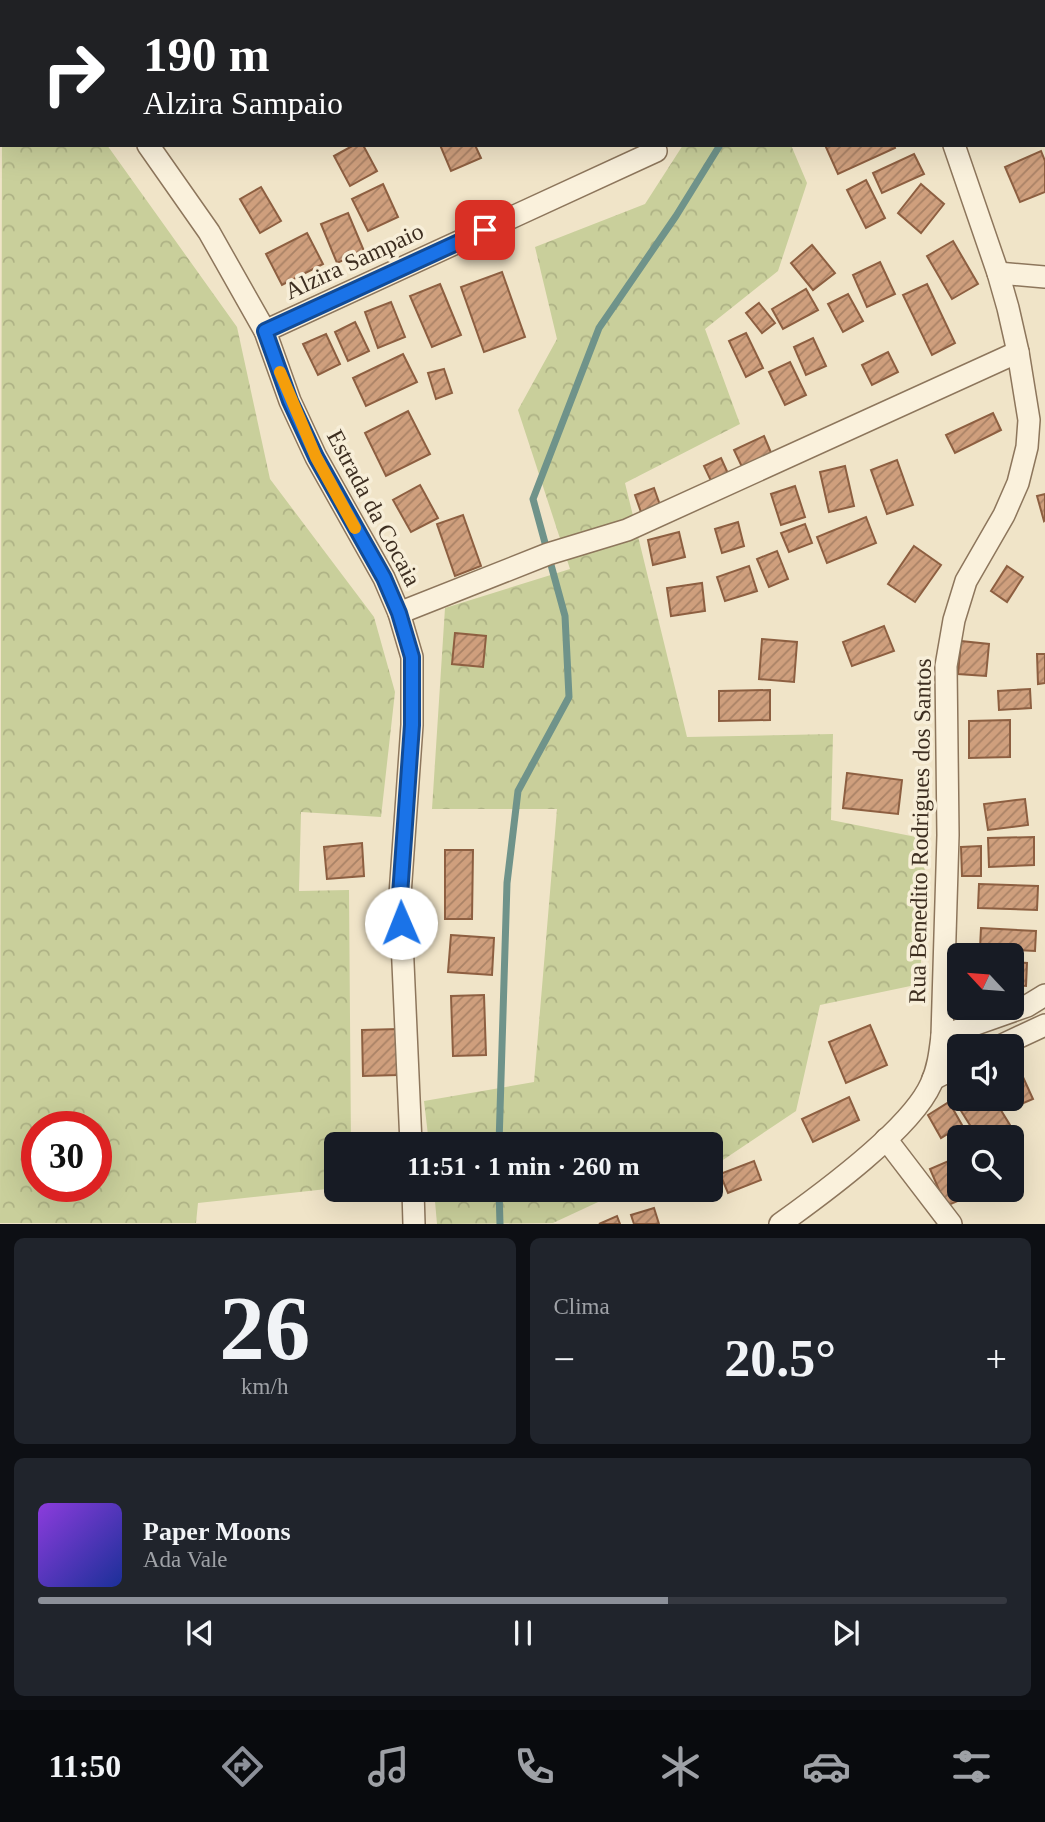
<!DOCTYPE html>
<html lang="pt">
<head>
<meta charset="utf-8">
<style>
  :root { --surface:#171b24; --page:#20242c; --text:#f1f3f6; --muted:#9ea1a6; --line:#363941; --accent:#8c9099 }
  body { margin:0; font-family:Georgia,serif; background:var(--page); color:var(--text); height:100vh; display:flex; flex-direction:column; font-size:26px; white-space:nowrap }
  * { box-sizing:border-box; margin:0 }
  p { font-size:23px; color:var(--muted) }
  .icon { flex:none; width:38px; height:38px; fill:none; stroke:currentColor; stroke-width:2; stroke-linecap:round; stroke-linejoin:round }
  .map { position:relative; height:1224px; overflow:hidden }
  .side { display:flex; flex-direction:column; gap:14px; padding:14px; background:#0d0f14; flex:1 }
  .side>* { flex:none }
  .guide { position:absolute; left:0px; top:0px; width:1046px; height:147px; box-shadow:0 7px 28px #0002; background:#202124; color:#fff; overflow:hidden }
  .needle { width:46px; rotate:296deg }
  .fabs { position:absolute; left:947px; top:943px; display:grid; gap:14px }
  .fabs a { display:grid; place-items:center; width:77px; height:77px; border-radius:10px; background:var(--surface); box-shadow:0 7px 28px #0002; font-size:35px }
  .speed { position:absolute; left:21px; top:1111px; display:flex; gap:14px; font-size:35px; font-weight:700; text-align:center }
  .speed>* { display:grid; place-content:center; width:91px; height:91px; border-radius:50%; background:var(--surface); box-shadow:0 7px 28px #0002; line-height:1 }
  .speed .limit { border:10px solid #d22; background:#fff; color:#111 }
  .pin { position:absolute; display:grid; place-items:center; width:60px; height:60px; color:#fff; margin:-30px; border-radius:14px; box-shadow:0 4px 10px #0006 }
  .me { position:absolute; width:77px; margin:-38px; rotate:359deg; stroke-linejoin:round; filter:drop-shadow(0 0 5px #0008) }
  .turn { display:flex; align-items:center; gap:24px; height:147px; padding:0 28px; font-size:32px }
  .turn .icon { width:91px; height:91px; stroke-width:2.5 }
  .turn b { display:block; font-size:49px; line-height:60px }
  .big { font-size:52px; font-weight:700; line-height:1.1 }
  .side .tile { flex:1; display:flex; flex-direction:column; justify-content:center; gap:10px; min-width:0; padding:0 24px; border-radius:10px; background:var(--page) }
  .side .dial { align-items:center; gap:0 }
  .dial b { font-size:91px; line-height:1 }
  .song { display:flex; align-items:center; gap:21px }
  .cover { width:84px; height:84px; border-radius:10px; background:linear-gradient(135deg,hsl(270 70% 55%),hsl(230 70% 35%)) }
  .played { height:7px; border-radius:4px; background:linear-gradient(90deg,var(--accent) 65%,var(--line) 65%) }
  .keys { display:flex; justify-content:space-around; direction:ltr }
  .heat { display:flex; justify-content:space-between; align-items:center; font-size:38px; direction:ltr }
  .side .tiles { flex:1; display:grid; gap:14px; grid-template-columns:1fr 1fr }
  .tile:last-child { grid-column:span 2 }
  .trip { position:absolute; left:324px; top:1132px; width:399px; height:70px; border-radius:10px; background:var(--surface); box-shadow:0 7px 28px #0002; font-weight:700; line-height:70px; text-align:center }
  .dock { display:flex; height:112px; justify-content:space-around; align-items:center; background:#090b0e; color:var(--muted) }
  .dock .icon { width:49px; height:49px }
  .dock .active { color:var(--accent) }
  .dock b { font-size:32px; color:var(--text) }
  .map>svg:first-child { display:block }
  .forest { fill:url(#forest-crowns); fill-rule:evenodd }
  .lines { fill:none; stroke-linecap:round; stroke-linejoin:round }
  .stream { stroke:#6f938a; stroke-width:7 }
  .building { fill:url(#building-hatch); stroke:#8d5f41; stroke-width:2 }
  .street-casing { stroke:#8d765c; stroke-width:24 }
  .street { stroke:#faf1dc; stroke-width:21 }
  .route-casing { stroke:#114b97; stroke-width:18 }
  .route { stroke:#1a73e8; stroke-width:12 }
  .slow { stroke:#f59e0b; stroke-width:12 }
  .labels { text-anchor:middle; stroke-width:7; stroke-linejoin:round; paint-order:stroke }
  .street-label { font-size:24px; fill:#3d2e20; stroke:#f7eed8 }
</style>
</head>
<body>
<div class="map">
<svg width="1045" height="1224" viewBox="0 0 1045 1224">
  <defs>
    <pattern id="forest-crowns" width="20" height="18" patternUnits="userSpaceOnUse" patternTransform="scale(1.75)"><rect width="20" height="18" fill="#c9cf9b"/><path d="M2 6a3 3 0 1 1 6 0M12 15a3 3 0 1 1 6 0" fill="none" stroke="#aeb285"/></pattern>
    <pattern id="building-hatch" width="6" height="6" patternUnits="userSpaceOnUse" patternTransform="scale(1.75)"><rect width="6" height="6" fill="#cf9f7d"/><path d="M-1 1l2-2M0 6l6-6M5 7l2-2" fill="none" stroke="#a98266"/></pattern>
  </defs>
  <rect width="100%" height="100%" fill="#f0e4c8"/>
  <!-- forest -->
  <g class="forest">
    <path d="M 2,115 L 2,145 L 107,145 L 237,327 L 270,479 L 374,617 L 395,692 L 381,817 L 301,812 L 299,891 L 349,890 L 351,1144 L 336,1144 L 336,1188 L 198,1203 L 196,1223 L 0,1223 ZM 96,1127 L 96,1186 L 37,1186 L 37,1127 Z"/>
    <polygon points="683,145 791,145 807,183 778,271 705,329 740,424 625,483 687,737 833,734 831,820 926,839 920,984 820,1005 796,1111 711,1168 710,1144 429,1144 424,1101 534,1082 557,809 432,809 445,608 570,569 518,410 557,339 535,247 645,204"/>
    <polygon points="434,1190 624,1190 553,1223 437,1224"/>
  </g>
  <g class="lines">
    <!-- stream -->
    <g class="stream">
      <polyline points="701,0 701,2"/>
      <polyline points="499,1144 507,883 518,791 569,697 565,616 533,499 599,328 676,216 720,145"/>
      <polyline points="499,1190 500,1224"/>
    </g>
  </g>
  <!-- building -->
  <g class="building">
    <polygon points="354,145 363,145 377,171 350,186 334,156"/>
    <polygon points="440,145 475,145 481,158 451,171"/>
    <polygon points="825,145 894,145 895,148 838,174"/>
    <polygon points="1041,151 1045,161 1045,192 1020,202 1005,167"/>
    <polygon points="914,154 924,174 882,193 873,173"/>
    <polygon points="866,180 885,218 866,228 847,190"/>
    <polygon points="383,184 398,217 368,231 352,199"/>
    <polygon points="921,184 944,204 921,233 898,213"/>
    <polygon points="261,187 281,221 260,233 240,199"/>
    <polygon points="348,213 364,251 337,263 321,224"/>
    <polygon points="307,233 323,264 282,285 266,254"/>
    <polygon points="953,241 978,284 952,299 927,256"/>
    <polygon points="812,245 835,273 813,290 791,263"/>
    <polygon points="880,262 895,294 867,307 853,275"/>
    <polygon points="502,272 525,337 484,352 461,287"/>
    <polygon points="440,284 461,335 432,347 410,296"/>
    <polygon points="927,284 955,343 932,355 903,295"/>
    <polygon points="806,289 818,310 783,329 772,309"/>
    <polygon points="848,294 863,321 843,332 828,304"/>
    <polygon points="391,302 405,337 378,348 365,312"/>
    <polygon points="759,303 775,323 762,333 746,313"/>
    <polygon points="355,322 369,351 348,361 335,332"/>
    <polygon points="746,333 763,368 746,377 729,341"/>
    <polygon points="326,334 340,364 318,375 303,344"/>
    <polygon points="813,338 826,366 806,375 794,347"/>
    <polygon points="888,352 898,372 872,385 862,365"/>
    <polygon points="403,354 417,382 366,406 353,378"/>
    <polygon points="790,362 806,395 785,405 769,372"/>
    <polygon points="444,369 452,393 436,399 428,373"/>
    <polygon points="408,411 430,454 386,476 365,433"/>
    <polygon points="993,413 1001,430 955,453 946,435"/>
    <polygon points="764,436 772,455 743,469 734,450"/>
    <polygon points="721,458 730,478 713,485 704,466"/>
    <polygon points="897,460 913,505 887,514 871,470"/>
    <polygon points="845,466 854,506 829,512 820,472"/>
    <polygon points="420,485 438,518 411,532 393,500"/>
    <polygon points="795,486 805,517 781,525 771,494"/>
    <polygon points="654,488 661,508 642,515 635,495"/>
    <polygon points="1045,494 1045,520 1044,521 1037,496"/>
    <polygon points="463,515 481,566 455,576 437,524"/>
    <polygon points="866,517 876,543 827,563 817,537"/>
    <polygon points="738,522 744,546 722,553 715,529"/>
    <polygon points="805,524 812,543 789,552 781,533"/>
    <polygon points="679,532 685,557 653,565 648,540"/>
    <polygon points="914,546 941,565 915,602 888,584"/>
    <polygon points="777,551 788,579 769,587 757,559"/>
    <polygon points="749,566 757,591 725,601 717,577"/>
    <polygon points="1007,566 1023,577 1007,602 991,591"/>
    <polygon points="702,583 705,611 671,616 667,588"/>
    <polygon points="884,626 894,651 852,666 843,642"/>
    <polygon points="455,633 486,636 483,667 452,664"/>
    <polygon points="762,639 797,642 794,682 759,679"/>
    <polygon points="961,641 989,644 986,676 958,674"/>
    <polygon points="1037,654 1045,654 1045,683 1038,684"/>
    <polygon points="1030,689 1031,708 999,710 998,691"/>
    <polygon points="770,690 770,720 719,721 719,691"/>
    <polygon points="1010,720 1010,757 969,758 969,721"/>
    <polygon points="847,773 902,780 898,814 843,808"/>
    <polygon points="1025,799 1028,825 988,830 984,804"/>
    <polygon points="1034,837 1034,865 989,867 988,838"/>
    <polygon points="362,843 364,876 327,879 324,847"/>
    <polygon points="981,846 981,876 962,876 961,847"/>
    <polygon points="445,850 473,850 472,919 445,919"/>
    <polygon points="979,884 1038,886 1037,910 978,908"/>
    <polygon points="981,928 1036,931 1035,951 980,948"/>
    <polygon points="451,935 494,938 492,975 448,972"/>
    <polygon points="1012,962 1027,963 1026,986 1012,985"/>
    <polygon points="484,995 486,1055 453,1056 451,996"/>
    <polygon points="870,1025 887,1065 846,1083 829,1042"/>
    <polygon points="398,1029 398,1075 363,1076 362,1030"/>
    <polygon points="1017,1064 1033,1099 1009,1109 1005,1099 1012,1099 1012,1066"/>
    <polygon points="959,1095 959,1099 994,1099 1010,1125 990,1138 978,1138 953,1098"/>
    <polygon points="849,1097 859,1120 813,1142 802,1119"/>
    <polygon points="949,1102 962,1125 941,1138 928,1115"/>
    <polygon points="958,1157 959,1190 972,1190 974,1194 946,1206 930,1169"/>
    <polygon points="754,1161 761,1180 728,1193 720,1174"/>
    <polygon points="654,1208 659,1224 634,1224 631,1215"/>
    <polygon points="617,1216 620,1224 599,1224"/>
  </g>
  <g class="lines">
    <!-- street casing -->
    <g class="street-casing">
      <g id="street">
        <polyline points="38,0 39,2"/>
        <polyline points="891,0 892,2"/>
        <polyline points="137,2 141,0"/>
        <polyline points="148,145 209,232 265,331 290,401 316,457 384,578 399,613 412,657 412,725 400,895 411,1144"/>
        <polyline points="998,273 1045,277"/>
        <polyline points="265,331 656,151"/>
        <polyline points="399,613 548,554 627,530 1018,352"/>
        <polyline points="942,1036 1027,1006 1045,995"/>
        <polyline points="1000,1046 1045,1025"/>
        <polyline points="933,1079 959,1066"/>
        <polyline points="886,1139 951,1224"/>
        <polyline points="413,1190 414,1224"/>
        <path d="M 780,1224 C 822,1194 911,1129 931,1084 C 938,1069 940,1053 942,1036 L 948,835 L 946,666 L 954,620 L 966,581 L 1004,515 L 1018,483 L 1027,447 L 1029,420 L 1018,352 L 1008,308 L 998,273 L 954,145"/>
      </g>
    </g>
    <!-- street -->
    <use href="#street" class="street"/>
  </g>
  <g class="lines">
    <!-- route casing -->
    <g class="route-casing">
      <polyline id="route" points="401,923 400,895 412,725 412,657 399,613 384,578 316,457 290,401 265,331 485,230"/>
    </g>
    <!-- route -->
    <use href="#route" class="route"/>
    <!-- slow -->
    <polyline class="slow" points="280,372 316,457 355,528"/>
  </g>
  <g class="labels">
    <!-- street labels -->
    <g class="street-label">
      <text transform="translate(354 261) rotate(-25)" y="8">Alzira Sampaio</text>
      <text transform="translate(374 508) rotate(62)" y="8">Estrada da Cocaia</text>
      <text transform="translate(920 831) rotate(-89)" y="8">Rua Benedito Rodrigues dos Santos</text>
    </g>
  </g>
</svg>
<div class="fabs">
<a><svg class="needle" viewBox="-14 -14 28 28"><path d="M0-13l5 13h-10z" fill="#e53935"/><path d="M0 13l5-13h-10z" fill="#9ea1a6"/></svg></a>
<a><svg class="icon" aria-label="sound" viewBox="0 0 24 24"><path d="M4 9h4l5-4v14l-5-4H4zM17 9q2 3 0 6"/></svg></a>
<a><svg class="icon" aria-label="search" viewBox="0 0 24 24"><circle cx="10" cy="10" r="6"/><path d="M15 15l6 6"/></svg></a>
</div>
<div class="speed"><div class="limit">30</div></div>
<div class="pin" style="left:485px;top:230px;background:#d93025"><svg class="icon" aria-label="arrive" viewBox="0 0 24 24"><path d="M6 21V4h12l-3 4 3 4H6"/></svg></div>
<svg class="me" style="left:401px;top:923px" viewBox="-20 -20 40 40"><circle r="19" fill="#fff"/><path d="M0-13L10 11 0 6-10 11z" fill="#1a73e8"/></svg>
<div class="trip">11:51 · 1 min · 260 m</div>
<div class="guide">
<div class="turn"><svg class="icon" aria-label="right" viewBox="0 0 24 24"><path d="M7 20v-9h11M14 6l5 5-5 5"/></svg><div><b>190 m</b>Alzira Sampaio</div></div>
</div>
</div>
<section class="side">
<div class="tiles">
<div class="tile dial"><b>26</b><p>km/h</p></div>
<div class="tile"><p>Clima</p>
<div class="heat"><a>−</a><b class="big">20.5°</b><a>+</a></div>
</div>
<div class="tile">
<div class="song"><i class="cover"></i><div><b>Paper Moons</b><p>Ada Vale</p></div></div>
<div class="played"></div>
<div class="keys"><svg class="icon" aria-label="previous" viewBox="0 0 24 24"><path d="M18 5L8 12l10 7zM5 5v14"/></svg><svg class="icon" aria-label="pause" viewBox="0 0 24 24"><path d="M8 5v14M16 5v14"/></svg><svg class="icon" aria-label="next" viewBox="0 0 24 24"><path d="M6 5l10 7-10 7zM19 5v14"/></svg></div>
</div>
</div>
</section>
<nav class="dock">
<b>11:50</b>
<svg class="icon active" aria-label="directions" viewBox="0 0 24 24"><path d="M12 3l9 9-9 9-9-9zM9 14v-3h6M13 9l2 2-2 2"/></svg>
<svg class="icon" aria-label="music" viewBox="0 0 24 24"><path d="M9 18V5l10-2v13"/><circle cx="6" cy="18" r="3"/><circle cx="16" cy="16" r="3"/></svg>
<svg class="icon" aria-label="phone" viewBox="0 0 24 24"><path d="M5 4h4l2 5-3 2q2 4 5 5l2-3 5 2v4C11 20 4 13 5 4z"/></svg>
<svg class="icon" aria-label="climate" viewBox="0 0 24 24"><path d="M12 3v18M4 7l16 10M4 17L20 7"/></svg>
<svg class="icon" aria-label="car" viewBox="0 0 24 24"><path d="M5 17H2v-5l4-1 3-4h7l3 4 3 1v5h-3M9 17h6M6 11h13"/><circle cx="7" cy="17" r="2"/><circle cx="17" cy="17" r="2"/></svg>
<svg class="icon" aria-label="filters" viewBox="0 0 24 24"><path d="M4 7h16M4 17h16"/><circle cx="9" cy="7" r="2"/><circle cx="15" cy="17" r="2"/></svg>
</nav>
</body>
</html>
